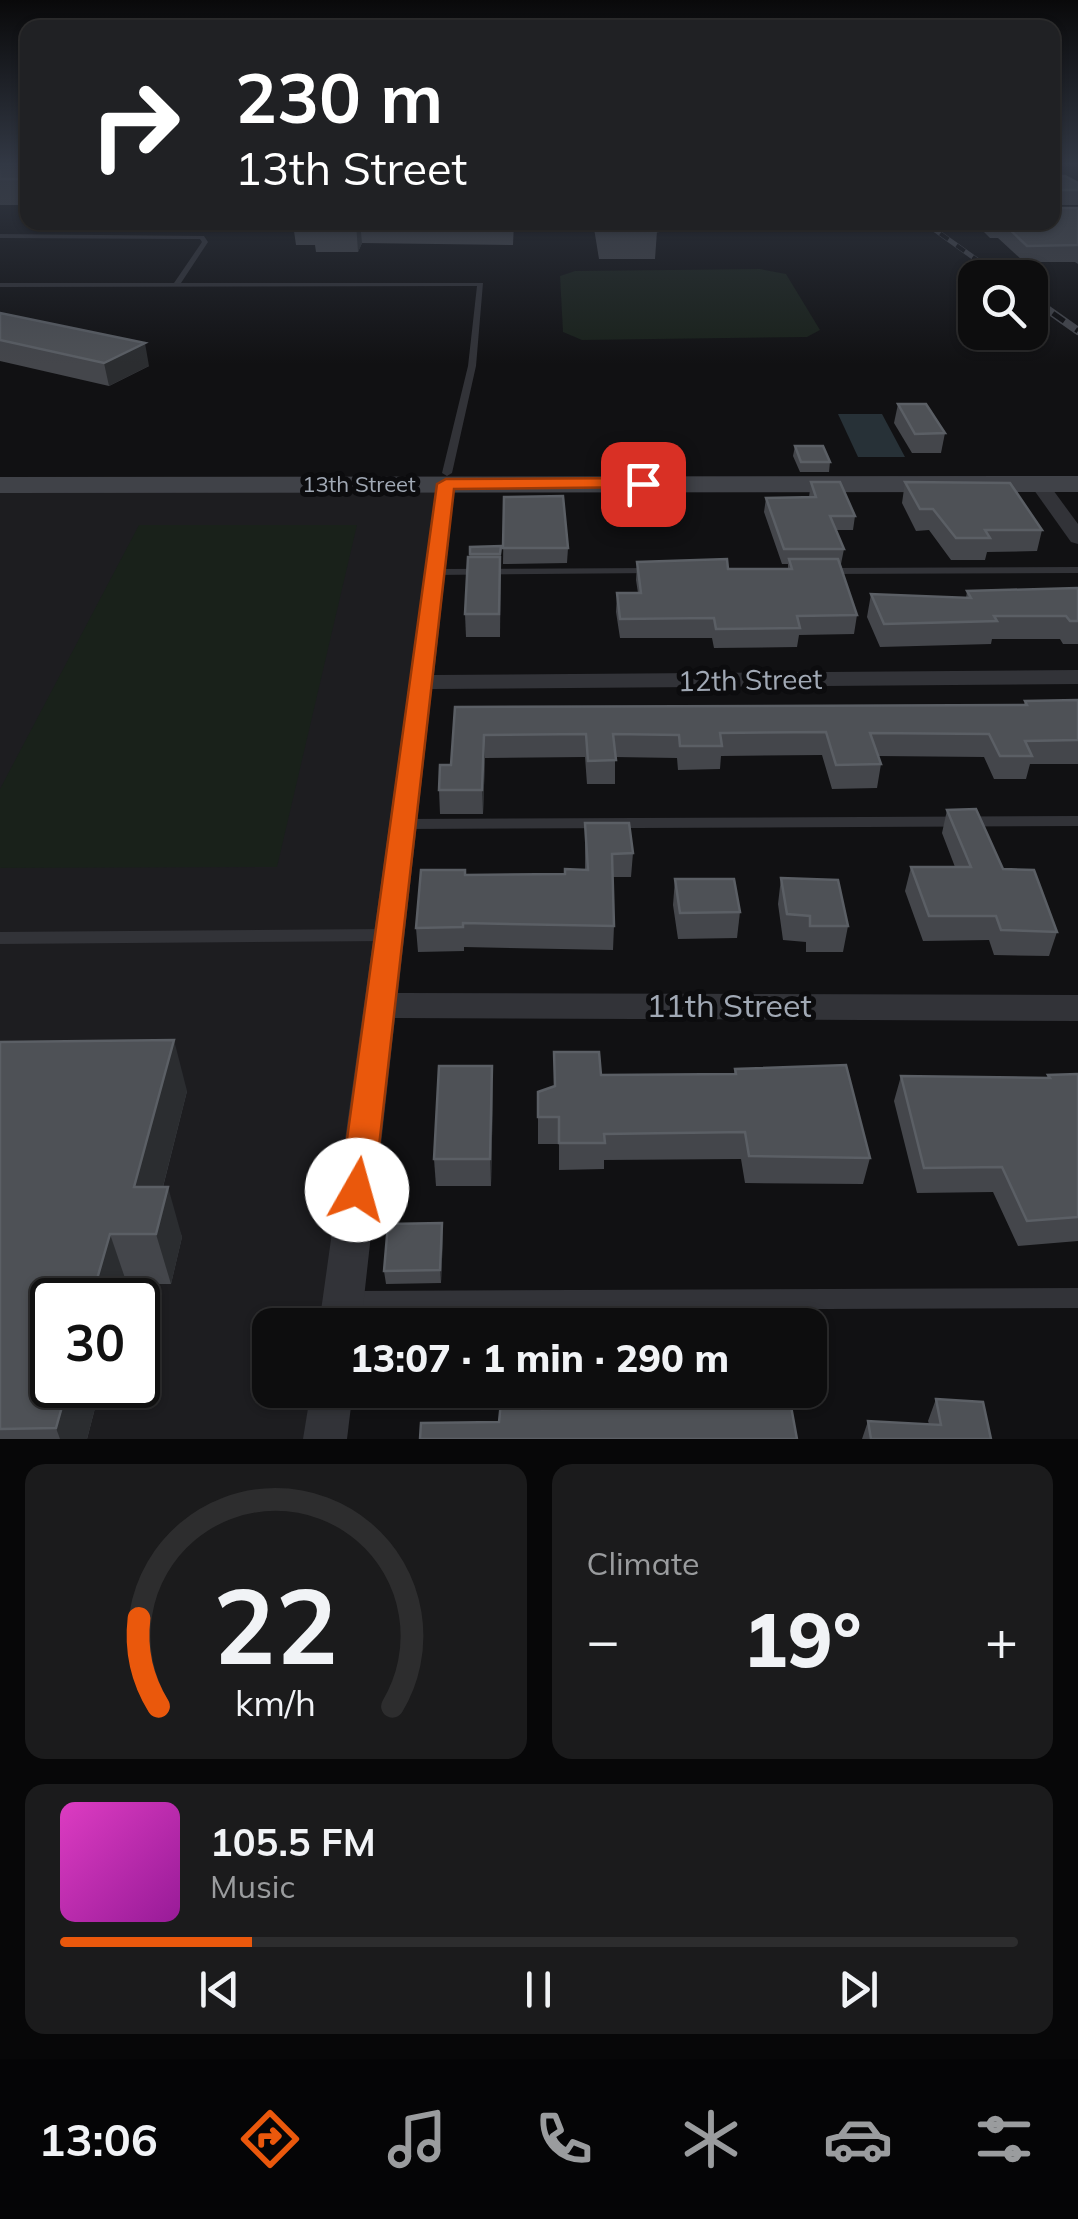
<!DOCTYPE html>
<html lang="en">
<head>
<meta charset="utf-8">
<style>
  :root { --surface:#0d0d0e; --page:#1b1b1c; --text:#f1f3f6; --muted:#9a9c9e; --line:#2d2d2e; --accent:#ea580c }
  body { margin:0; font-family:Mulish,sans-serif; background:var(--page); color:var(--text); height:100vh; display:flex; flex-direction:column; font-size:38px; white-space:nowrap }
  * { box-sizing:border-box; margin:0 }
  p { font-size:32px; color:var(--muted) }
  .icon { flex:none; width:55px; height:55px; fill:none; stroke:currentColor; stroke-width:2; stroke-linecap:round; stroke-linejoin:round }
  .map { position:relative; height:1439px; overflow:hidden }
  .side { display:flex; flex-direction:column; gap:25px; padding:25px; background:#070708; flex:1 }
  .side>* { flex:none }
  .top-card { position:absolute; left:20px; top:20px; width:1040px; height:210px; border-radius:20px; box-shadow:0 2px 8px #0004,0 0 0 2px var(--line); background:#202124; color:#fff; overflow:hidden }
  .buttons { position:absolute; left:958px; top:260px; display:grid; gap:20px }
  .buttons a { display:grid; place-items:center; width:90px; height:90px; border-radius:20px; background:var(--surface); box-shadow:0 2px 8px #0004,0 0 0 2px var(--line); font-size:50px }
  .speed { position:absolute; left:30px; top:1278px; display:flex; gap:20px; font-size:50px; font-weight:700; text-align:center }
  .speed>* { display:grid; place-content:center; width:130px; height:130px; border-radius:50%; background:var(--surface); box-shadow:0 2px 8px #0004,0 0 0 2px var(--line); line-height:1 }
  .speed .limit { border:5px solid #111; border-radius:15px; background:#fff; color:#111 }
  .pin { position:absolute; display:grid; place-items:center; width:85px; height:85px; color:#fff; margin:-42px; border-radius:20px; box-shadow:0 5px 15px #0006 }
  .me { position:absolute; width:110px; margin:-55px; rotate:7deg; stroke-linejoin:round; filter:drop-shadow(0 0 8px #0008) }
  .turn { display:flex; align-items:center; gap:35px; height:210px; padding:0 50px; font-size:45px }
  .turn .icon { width:130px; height:130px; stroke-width:2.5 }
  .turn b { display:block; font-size:70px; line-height:85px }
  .big { font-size:75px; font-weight:800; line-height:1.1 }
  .side .widget { flex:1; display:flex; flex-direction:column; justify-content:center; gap:15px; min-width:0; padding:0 35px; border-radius:20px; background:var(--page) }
  .side .dial { align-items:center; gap:0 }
  .dial svg { height:260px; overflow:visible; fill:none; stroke:var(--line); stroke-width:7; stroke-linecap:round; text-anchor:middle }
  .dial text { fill:var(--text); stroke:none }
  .song { display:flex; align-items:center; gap:30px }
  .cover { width:120px; height:120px; border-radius:15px; background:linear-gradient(135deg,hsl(310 70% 55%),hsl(300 70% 35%)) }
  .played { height:10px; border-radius:5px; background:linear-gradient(90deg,var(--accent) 20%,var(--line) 20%) }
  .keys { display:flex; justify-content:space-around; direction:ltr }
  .heat { display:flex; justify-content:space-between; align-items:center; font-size:55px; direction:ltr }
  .side .tiles { flex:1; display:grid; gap:25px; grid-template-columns:1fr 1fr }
  .widget:last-child { grid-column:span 2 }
  .trip { position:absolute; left:252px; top:1308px; width:575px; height:100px; border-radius:20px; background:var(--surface); box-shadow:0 2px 8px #0004,0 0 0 2px var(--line); font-weight:800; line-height:100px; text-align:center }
  .dock { display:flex; height:160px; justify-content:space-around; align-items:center; background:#050506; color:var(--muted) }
  .dock .icon { width:70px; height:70px }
  .dock .active { color:var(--accent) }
  .dock b { font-size:45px; color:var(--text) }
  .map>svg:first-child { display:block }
  .built { fill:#1d1d20; fill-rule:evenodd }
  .green { fill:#19211a }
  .water { fill:#273137 }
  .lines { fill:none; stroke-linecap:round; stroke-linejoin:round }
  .lane { fill:#323338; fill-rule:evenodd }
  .street { fill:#323338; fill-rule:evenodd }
  .secondary { fill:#404248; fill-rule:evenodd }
  .rail-far1-casing { stroke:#45474d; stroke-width:5 }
  .rail-casing { stroke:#45474d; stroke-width:8 }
  .rail-far1 { stroke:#0c0c0e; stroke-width:4; stroke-dasharray:10; stroke-linecap:butt }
  .rail { stroke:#0c0c0e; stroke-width:5; stroke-dasharray:14; stroke-linecap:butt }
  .wall { fill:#44464b }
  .shaded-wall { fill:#2b2d30 }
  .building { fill:#4e5156; stroke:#5b5f65; stroke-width:2.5 }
  .route { fill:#ea580c; stroke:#983908; stroke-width:2.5 }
  .labels { text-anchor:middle; stroke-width:10; stroke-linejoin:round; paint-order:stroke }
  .far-street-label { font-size:22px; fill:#a1a9b5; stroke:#0c0c0e }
  .street-label { font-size:28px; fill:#a1a9b5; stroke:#0c0c0e }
  .near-street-label { font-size:32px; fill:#a1a9b5; stroke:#0c0c0e }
</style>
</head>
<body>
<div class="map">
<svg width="1078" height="1439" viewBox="0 0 1078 1439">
  <rect width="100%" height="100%" fill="#111113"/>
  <!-- built -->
  <path class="built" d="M 446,484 L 340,1325 L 270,1325 L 270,1390 L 332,1390 L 325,1439 L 0,1439 L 0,485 ZM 52,1300 L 138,1300 L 138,1385 L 52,1385 Z"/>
  <!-- green -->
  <g class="green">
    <polygon points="760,269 786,274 820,330 807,337 582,340 563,332 560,276 575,271"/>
    <polygon points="139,525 357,525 277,867 0,868 0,789"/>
  </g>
  <!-- water -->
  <polygon class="water" points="838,414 882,414 905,457 858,457"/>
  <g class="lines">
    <!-- lane -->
    <g class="lane">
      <polygon points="0,234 204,236 208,242 181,283 483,283 476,366 452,473 447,476 442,473 468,366 477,286 0,287 0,283 174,283 202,242 200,239 0,238"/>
      <polygon points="1078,567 1078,573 826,574 821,571 826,568"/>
      <polygon points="651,568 656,571 655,573 435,575 430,572 435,569"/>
      <polygon points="1078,816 1078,826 403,829 398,827 396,824 398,821 403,819"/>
      <polygon points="387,929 392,931 395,935 392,939 387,941 0,944 0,932"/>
      <polygon points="1078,1288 1078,1308 351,1311 344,1308 341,1301 344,1294 351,1291"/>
    </g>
    <!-- street -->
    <g class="street">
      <polygon points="1038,477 1045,479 1078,524 1078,544 1071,542 1029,483"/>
      <polygon points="446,478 455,484 434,675 1078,670 1078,684 432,689 398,993 1078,995 1078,1021 395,1018 361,1325 319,1325 437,484"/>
      <polygon points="311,1390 353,1390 347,1439 303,1439"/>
    </g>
    <!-- secondary -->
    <g class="secondary">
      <polygon points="1052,168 1078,185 1078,197 1052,180"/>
      <polygon points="1078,476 1078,492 0,493 0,477"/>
    </g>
    <!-- rail-far1 casing -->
    <g class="rail-far1-casing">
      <polyline id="rail-far1" points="924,222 991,270"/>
    </g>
    <!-- rail casing -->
    <g class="rail-casing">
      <g id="rail">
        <polyline points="987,268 1002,278"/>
        <polyline points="1030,297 1078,331"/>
      </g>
    </g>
    <!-- rail-far1 -->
    <use href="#rail-far1" class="rail-far1"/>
    <!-- rail -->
    <use href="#rail" class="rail"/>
  </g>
  <!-- wall -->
  <g class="wall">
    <rect x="0" y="163" width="28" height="42"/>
    <polygon points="1052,176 1078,183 1078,205 1053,205 1053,208 1078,208 1078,264 1075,262 1024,262 998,238 990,238 974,222 1052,222"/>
    <polygon points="53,222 514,222 513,245 362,243 358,252 316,252 315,245 296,245 294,231 237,231 236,224 54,224"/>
    <polygon points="593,222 655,222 657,231 655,259 599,259"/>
    <polygon points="0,313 149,366 109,386 0,361"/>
    <polygon points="898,404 945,433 941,453 912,453 894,423"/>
    <polygon points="795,446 830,462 829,472 800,472 793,456"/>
    <polygon points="811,482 855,516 853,530 836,530 844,549 841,564 839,564 857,615 854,634 799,635 797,647 714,648 712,638 620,638 616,612 617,593 638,593 636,580 637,562 728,569 788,569 788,564 782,564 764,512 766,498 809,497"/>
    <polygon points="905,482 1042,530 1037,551 987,552 985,560 951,560 929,530 916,531 902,503"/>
    <polygon points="504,497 568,548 567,563 503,564"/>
    <polygon points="501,546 500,637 466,637 465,614 470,547"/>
    <polygon points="1078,590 1078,644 1063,644 1060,639 992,639 991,644 880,647 867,617 871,594 966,598 967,591"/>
    <polygon points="1078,700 1078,764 1030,764 1026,779 994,779 984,757 878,756 881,764 877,788 832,789 822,755 721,756 720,769 678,770 677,758 615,757 615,784 587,784 585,757 485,758 483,814 440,814 439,790 451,765 455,707 1024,705 1025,701"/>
    <polygon points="947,810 1003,869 1057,932 1049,956 994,955 989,940 923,941 905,891 911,867 955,867 942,833"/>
    <polygon points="585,823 633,853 631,877 613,877 614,926 613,950 464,947 464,951 418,952 416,928 466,875 565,874 585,869"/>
    <polygon points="781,878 848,926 843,952 806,952 806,942 783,940 778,904"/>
    <polygon points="675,879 740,912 737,938 678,939 673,905"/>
    <polygon points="0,1042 187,1091 163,1187 182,1237 171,1284 127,1284 52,1385 101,1385 87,1439 0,1439"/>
    <polygon points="554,1052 601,1075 734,1074 735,1069 870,1158 863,1184 745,1183 741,1159 604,1160 604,1169 559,1170 559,1144 538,1144 538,1092 554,1087"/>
    <polygon points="1078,1074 1078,1241 1018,1246 993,1192 917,1193 894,1101 901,1076 1047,1078 1048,1075"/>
    <polygon points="493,1092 491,1186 436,1186 434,1159"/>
    <polygon points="442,1223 443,1236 441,1283 386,1284 384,1271"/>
    <polygon points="936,1399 991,1439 862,1439 868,1421 929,1424 928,1421"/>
  </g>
  <!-- shaded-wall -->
  <g class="shaded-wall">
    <polygon points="356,222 360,222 362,243 358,252"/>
    <polygon points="145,343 149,366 109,386 104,363"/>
    <polygon points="484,735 485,758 483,814 482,790"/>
    <polygon points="174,1040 187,1091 151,1234 134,1187"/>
    <polygon points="492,1066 493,1092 491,1186 490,1159"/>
    <polygon points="168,1187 182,1237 171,1284 156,1234"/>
    <polygon points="442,1223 443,1236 441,1283 440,1270"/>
    <polygon points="110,1234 127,1284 123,1300 91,1300"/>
    <polygon points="68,1385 101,1385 87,1439 60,1439 56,1428"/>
  </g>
  <!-- building -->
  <g class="building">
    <rect x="0" y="163" width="28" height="16"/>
    <polygon points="1052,176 1065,176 1078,183 1078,190 1053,190 1053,208 1078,208 1078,245 1027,246 1002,222 1052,222"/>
    <polygon points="314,222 356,222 313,224"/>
    <polygon points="598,222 655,222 657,231 600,230"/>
    <polygon points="0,313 145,343 104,363 0,340"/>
    <polygon points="898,404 926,404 945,433 915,434"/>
    <polygon points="795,446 823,446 830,462 801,462"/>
    <polygon points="811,482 840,482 855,516 830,516 844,549 784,549 766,498 816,497"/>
    <polygon points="905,482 1010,483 1042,530 985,530 990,538 956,538 933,509 920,509"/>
    <polygon points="563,496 568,548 503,548 504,497"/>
    <polygon points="501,546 500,554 470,554 470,547"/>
    <polygon points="468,557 500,557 499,614 465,614"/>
    <polygon points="727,559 728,569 792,569 789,559 838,559 857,615 797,616 800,628 716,629 714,618 620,619 617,593 641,593 637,562"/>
    <polygon points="1077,588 1078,590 1078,621 1070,621 1066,616 994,616 997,621 884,624 871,594 971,598 967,591"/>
    <polygon points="1078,700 1078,740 1025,741 1032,756 1000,756 989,734 870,733 881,764 836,765 826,732 720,733 722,746 680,746 679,735 613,734 616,760 588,761 586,734 484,735 482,790 439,790 440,765 451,765 455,707 1027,705 1025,701"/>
    <polygon points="976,809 1003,869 1034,870 1057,932 1001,930 996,916 929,916 911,867 971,867 947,810"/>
    <polygon points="585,823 629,823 633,853 612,854 614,926 463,923 463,927 416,928 421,870 465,870 465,875 565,874 565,869 588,870"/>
    <polygon points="781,878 838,880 848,926 810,926 810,916 787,914"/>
    <polygon points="675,879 734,879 740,912 680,913"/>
    <polygon points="174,1040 134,1187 168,1187 156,1234 110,1234 91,1300 52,1300 52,1385 68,1385 56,1428 0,1429 0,1042"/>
    <polygon points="554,1052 599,1052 601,1075 736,1074 735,1069 846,1065 870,1158 749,1156 745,1132 604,1134 605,1143 559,1143 559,1117 538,1117 538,1092 555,1086"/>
    <polygon points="439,1066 492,1066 490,1159 434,1159"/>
    <polygon points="1078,1074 1078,1217 1027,1221 1002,1167 924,1168 901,1076 1050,1078 1048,1075"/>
    <polygon points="442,1223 440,1270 384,1271 388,1224"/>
    <polygon points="788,1390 797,1439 420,1439 421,1423 499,1422 502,1392 543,1396 542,1409 630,1408 629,1391"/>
    <polygon points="936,1399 983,1402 991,1439 871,1439 868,1421 941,1425"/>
  </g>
  <!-- sky -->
  <linearGradient id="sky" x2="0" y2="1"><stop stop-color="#09090a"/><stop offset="0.45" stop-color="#323844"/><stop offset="1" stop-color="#323844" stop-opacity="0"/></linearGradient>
  <rect width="1078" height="364" fill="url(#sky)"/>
  <!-- route -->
  <polygon class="route" points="643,478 652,484 649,487 454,489 374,1190 369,1200 357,1205 345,1200 340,1190 437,484 446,479"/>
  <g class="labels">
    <!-- far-street labels -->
    <g class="far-street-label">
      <text x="359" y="492">13th Street</text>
    </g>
    <!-- street labels -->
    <g class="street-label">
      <text transform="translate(750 680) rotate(-1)" y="10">12th Street</text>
    </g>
    <!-- near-street labels -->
    <g class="near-street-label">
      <text x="729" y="1017">11th Street</text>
    </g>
  </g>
</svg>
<div class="buttons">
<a><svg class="icon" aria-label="search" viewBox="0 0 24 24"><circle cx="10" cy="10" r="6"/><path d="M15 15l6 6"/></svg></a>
</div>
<div class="speed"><div class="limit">30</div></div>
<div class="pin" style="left:643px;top:484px;background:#d93025"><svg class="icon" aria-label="arrive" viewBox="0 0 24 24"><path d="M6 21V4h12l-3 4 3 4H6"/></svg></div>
<svg class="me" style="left:357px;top:1190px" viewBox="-20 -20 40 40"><circle r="19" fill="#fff"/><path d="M0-13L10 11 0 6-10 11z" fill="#ea580c"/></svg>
<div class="trip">13:07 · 1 min · 290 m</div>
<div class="top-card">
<div class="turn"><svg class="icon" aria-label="right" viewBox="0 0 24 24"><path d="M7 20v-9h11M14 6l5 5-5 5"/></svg><div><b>230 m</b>13th Street</div></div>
</div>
</div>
<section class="side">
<div class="tiles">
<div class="widget dial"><svg viewBox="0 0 100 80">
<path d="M14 69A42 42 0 1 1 86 69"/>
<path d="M14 69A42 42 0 0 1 8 42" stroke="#ea580c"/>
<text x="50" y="56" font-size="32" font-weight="700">22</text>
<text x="50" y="72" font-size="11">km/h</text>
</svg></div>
<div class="widget"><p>Climate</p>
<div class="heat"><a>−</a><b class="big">19°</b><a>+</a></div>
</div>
<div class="widget">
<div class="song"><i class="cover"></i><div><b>105.5 FM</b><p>Music</p></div></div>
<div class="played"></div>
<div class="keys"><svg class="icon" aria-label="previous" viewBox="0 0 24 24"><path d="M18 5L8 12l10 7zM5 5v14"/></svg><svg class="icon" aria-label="pause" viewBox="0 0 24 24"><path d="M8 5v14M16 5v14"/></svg><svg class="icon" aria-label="next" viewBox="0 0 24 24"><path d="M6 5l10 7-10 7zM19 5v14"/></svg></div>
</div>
</div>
</section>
<nav class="dock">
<b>13:06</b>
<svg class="icon active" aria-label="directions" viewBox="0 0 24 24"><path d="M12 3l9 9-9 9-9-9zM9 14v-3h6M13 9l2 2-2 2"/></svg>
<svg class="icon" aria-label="music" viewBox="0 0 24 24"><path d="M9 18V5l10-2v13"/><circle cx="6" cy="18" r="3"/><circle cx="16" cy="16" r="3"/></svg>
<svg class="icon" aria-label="phone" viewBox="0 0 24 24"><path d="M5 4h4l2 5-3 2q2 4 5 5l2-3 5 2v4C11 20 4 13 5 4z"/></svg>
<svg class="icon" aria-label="climate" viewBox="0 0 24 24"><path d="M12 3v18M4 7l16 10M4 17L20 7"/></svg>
<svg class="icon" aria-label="car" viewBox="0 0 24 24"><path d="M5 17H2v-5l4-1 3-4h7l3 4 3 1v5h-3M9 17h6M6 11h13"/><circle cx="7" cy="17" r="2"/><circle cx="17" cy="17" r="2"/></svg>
<svg class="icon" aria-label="filters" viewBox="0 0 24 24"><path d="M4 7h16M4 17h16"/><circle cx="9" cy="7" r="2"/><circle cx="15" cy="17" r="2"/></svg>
</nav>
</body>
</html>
